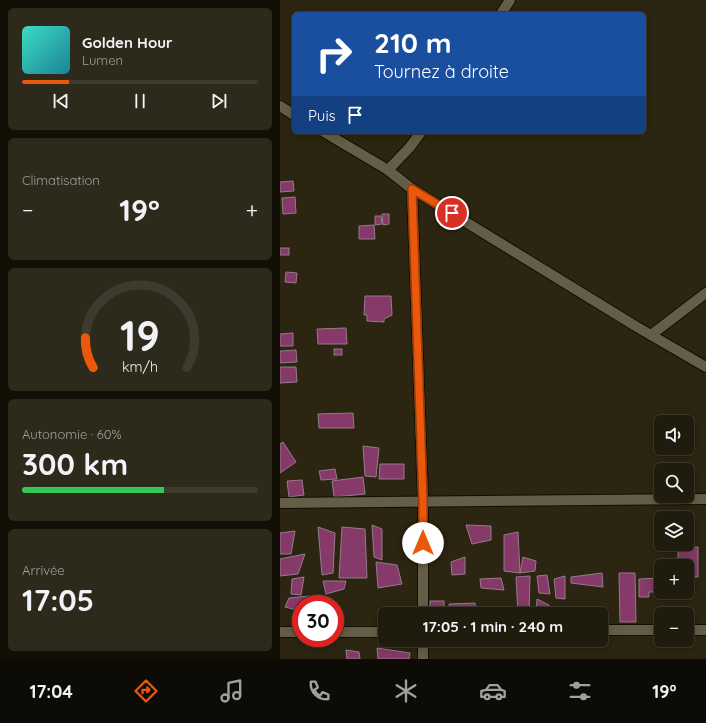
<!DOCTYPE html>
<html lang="fr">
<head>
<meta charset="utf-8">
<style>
  :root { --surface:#201c0d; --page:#2d291b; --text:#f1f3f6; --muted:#a2a19d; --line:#3d3a2e; --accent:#ea580c }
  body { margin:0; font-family:Quicksand,sans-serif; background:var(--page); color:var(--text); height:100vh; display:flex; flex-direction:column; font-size:15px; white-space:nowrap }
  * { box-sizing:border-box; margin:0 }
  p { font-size:13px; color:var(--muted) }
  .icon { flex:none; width:22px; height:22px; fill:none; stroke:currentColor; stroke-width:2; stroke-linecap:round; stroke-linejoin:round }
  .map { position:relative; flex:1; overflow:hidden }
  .panel { display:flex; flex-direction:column; gap:8px; padding:8px; background:#120f07; width:280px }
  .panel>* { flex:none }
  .guide { position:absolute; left:12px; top:12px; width:354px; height:122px; border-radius:6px; box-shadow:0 2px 10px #0003,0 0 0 1px var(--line); background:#1a4fa0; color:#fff; overflow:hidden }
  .fabs { position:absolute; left:374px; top:415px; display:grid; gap:8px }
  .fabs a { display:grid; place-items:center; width:40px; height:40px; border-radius:6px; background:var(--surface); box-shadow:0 2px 10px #0003,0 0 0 1px var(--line); font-size:20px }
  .speed { position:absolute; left:12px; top:595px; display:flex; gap:8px; font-size:20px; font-weight:700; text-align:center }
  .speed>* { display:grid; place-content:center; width:52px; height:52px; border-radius:50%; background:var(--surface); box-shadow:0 2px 10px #0003,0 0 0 1px var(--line); line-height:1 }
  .speed .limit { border:6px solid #d22; background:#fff; color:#111 }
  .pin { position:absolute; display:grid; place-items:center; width:34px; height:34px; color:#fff; margin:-17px; border:2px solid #fff; border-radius:50%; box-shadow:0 1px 4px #0007 }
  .me { position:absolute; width:44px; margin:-22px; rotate:0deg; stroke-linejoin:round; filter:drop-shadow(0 0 3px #0008) }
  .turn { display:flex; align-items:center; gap:14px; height:84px; padding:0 16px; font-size:18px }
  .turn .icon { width:52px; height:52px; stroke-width:2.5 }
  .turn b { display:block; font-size:28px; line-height:34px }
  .then { display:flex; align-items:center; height:38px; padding:0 16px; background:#0003; gap:8px; font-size:15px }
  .big { font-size:30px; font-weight:700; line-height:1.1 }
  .panel .card { flex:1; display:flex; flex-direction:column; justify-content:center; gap:6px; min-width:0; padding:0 14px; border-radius:6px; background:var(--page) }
  .panel .dial { align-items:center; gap:0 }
  .dial svg { height:104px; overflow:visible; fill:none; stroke:var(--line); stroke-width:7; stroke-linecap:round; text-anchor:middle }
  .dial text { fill:var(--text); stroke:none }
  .song { display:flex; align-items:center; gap:12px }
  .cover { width:48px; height:48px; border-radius:6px; background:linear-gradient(135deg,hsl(170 70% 55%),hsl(190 70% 35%)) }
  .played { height:4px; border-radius:2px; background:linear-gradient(90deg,var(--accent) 20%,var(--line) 20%) }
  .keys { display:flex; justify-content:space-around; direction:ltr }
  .heat { display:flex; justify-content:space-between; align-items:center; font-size:22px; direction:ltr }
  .charge { height:6px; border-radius:3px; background:linear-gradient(90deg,#34c759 60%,var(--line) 0) }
  .trip { position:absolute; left:98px; top:607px; width:230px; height:40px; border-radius:6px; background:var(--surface); box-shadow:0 2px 10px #0003,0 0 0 1px var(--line); font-weight:700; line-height:40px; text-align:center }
  .menu { display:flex; height:64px; justify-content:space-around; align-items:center; background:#0d0b05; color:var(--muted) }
  .menu .icon { width:28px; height:28px }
  .menu .current { color:var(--accent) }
  .menu b { font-size:18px; color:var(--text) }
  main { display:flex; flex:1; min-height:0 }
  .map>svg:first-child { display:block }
  .building { fill:#853a69; stroke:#957c8a }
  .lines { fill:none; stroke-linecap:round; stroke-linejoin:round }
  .minor-casing { stroke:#140e00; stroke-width:12 }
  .minor { stroke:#645e48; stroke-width:10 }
  .route-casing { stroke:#983908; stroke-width:10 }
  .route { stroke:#ea580c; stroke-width:7 }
</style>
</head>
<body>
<main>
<section class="panel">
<div class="card">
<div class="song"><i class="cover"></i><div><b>Golden Hour</b><p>Lumen</p></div></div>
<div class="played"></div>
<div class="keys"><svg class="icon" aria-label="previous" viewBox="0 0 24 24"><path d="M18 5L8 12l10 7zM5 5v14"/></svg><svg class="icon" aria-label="pause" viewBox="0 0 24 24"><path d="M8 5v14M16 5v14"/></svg><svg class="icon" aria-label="next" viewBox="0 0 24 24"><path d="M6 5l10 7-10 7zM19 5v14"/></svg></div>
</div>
<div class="card"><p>Climatisation</p>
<div class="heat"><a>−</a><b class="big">19°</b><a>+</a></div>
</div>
<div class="card dial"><svg viewBox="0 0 100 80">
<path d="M14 69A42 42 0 1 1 86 69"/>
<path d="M14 69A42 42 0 0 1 8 46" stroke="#ea580c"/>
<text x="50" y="56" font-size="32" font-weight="700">19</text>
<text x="50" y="72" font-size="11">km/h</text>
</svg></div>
<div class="card"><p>Autonomie · 60%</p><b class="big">300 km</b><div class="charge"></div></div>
<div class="card"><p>Arrivée</p><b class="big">17:05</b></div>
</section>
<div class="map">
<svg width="426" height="659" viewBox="0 0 426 659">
  <rect width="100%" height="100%" fill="#2b2511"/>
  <!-- building -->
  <g class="building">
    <polygon points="13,181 14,191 0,192 0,182"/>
    <polygon points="15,197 16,213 3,214 2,198"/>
    <polygon points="102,214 109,214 109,224 103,225"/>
    <polygon points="95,216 101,216 102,224 95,225"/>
    <polygon points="94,225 95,239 79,239 79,226"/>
    <rect x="0" y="248" width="9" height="7"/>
    <polygon points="6,272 17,273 16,283 5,282"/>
    <polygon points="85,296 111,296 112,315 104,319 104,322 87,321 87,315 84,315"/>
    <polygon points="66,328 67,344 38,344 37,329"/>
    <polygon points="13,333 13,346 0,346 0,334"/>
    <rect x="54" y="349" width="8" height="6"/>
    <polygon points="16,350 17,362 0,363 0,351"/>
    <polygon points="0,367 16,367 17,382 0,383"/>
    <polygon points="73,413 74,428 39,428 38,414"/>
    <polygon points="3,442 16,462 0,473 0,444"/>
    <polygon points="83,446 99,448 96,477 85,476"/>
    <polygon points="100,464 124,464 124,479 99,479"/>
    <polygon points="55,469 57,479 41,480 39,471"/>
    <polygon points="83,477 85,494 54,497 52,481"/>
    <polygon points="22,480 24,495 9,497 7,481"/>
    <polygon points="92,525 102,529 102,560 94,557"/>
    <polygon points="186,525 211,526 211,540 192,544"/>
    <polygon points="38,527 55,533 53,573 42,575"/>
    <polygon points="62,527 85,529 87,578 59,578"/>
    <polygon points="15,531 11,554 0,554 0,533"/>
    <polygon points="238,532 240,573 224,571 224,535"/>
    <polygon points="418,547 418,577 407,577 407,566 398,566 398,548"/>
    <polygon points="25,554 18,574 0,576 0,559"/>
    <polygon points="185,557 185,574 172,575 171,562"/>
    <polygon points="243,557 256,561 255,571 240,573"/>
    <polygon points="96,562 117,565 122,584 98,588"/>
    <polygon points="322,573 323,587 291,583 291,577"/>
    <polygon points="339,573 355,573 356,622 340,622"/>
    <polygon points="267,575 270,594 259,593 257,576"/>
    <polygon points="250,576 249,614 238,614 236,577"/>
    <polygon points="285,576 285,599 276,598 274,579"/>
    <polygon points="24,577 21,595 11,594 12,579"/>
    <polygon points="221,578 224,590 201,588 200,579"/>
    <polygon points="381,578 381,592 383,592 369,592 369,597 359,597 359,579"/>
    <polygon points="43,581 66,581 64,589 46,594"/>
    <polygon points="29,596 27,604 21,604 21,611 5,607 9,598"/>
    <polygon points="257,599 269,605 268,614 256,614"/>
    <rect x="150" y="601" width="14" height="13"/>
    <polygon points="195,603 196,614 170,614 169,604"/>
    <polygon points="97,648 130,653 129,659 98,659"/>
    <polygon points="66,650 79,652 80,659 67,659"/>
  </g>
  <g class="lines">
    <!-- minor casing -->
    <g class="minor-casing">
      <g id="minor">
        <polyline points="221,14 230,0"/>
        <polyline points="0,106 14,115"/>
        <polyline points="44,132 108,170 132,189 357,327 426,367"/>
        <polyline points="108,170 130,147 141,132"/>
        <polyline points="132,189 143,500 143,614"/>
        <polyline points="371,335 426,293"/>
        <polyline points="0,503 426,499"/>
        <polyline points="321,630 381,630"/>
        <polyline points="407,630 426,630"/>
        <polyline points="0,632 21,632"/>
        <polyline points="55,632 105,632"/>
        <polyline points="143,640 143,659"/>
      </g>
    </g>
    <!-- minor -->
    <use href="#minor" class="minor"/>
  </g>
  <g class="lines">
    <!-- route casing -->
    <g class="route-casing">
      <polyline id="route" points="143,543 143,500 132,189 172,213"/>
    </g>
    <!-- route -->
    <use href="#route" class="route"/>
  </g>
</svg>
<div class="fabs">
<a><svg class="icon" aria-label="sound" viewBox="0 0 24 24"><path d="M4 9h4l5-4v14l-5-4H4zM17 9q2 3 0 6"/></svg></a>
<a><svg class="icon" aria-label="search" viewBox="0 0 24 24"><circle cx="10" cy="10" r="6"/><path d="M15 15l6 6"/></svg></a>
<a><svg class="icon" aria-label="layers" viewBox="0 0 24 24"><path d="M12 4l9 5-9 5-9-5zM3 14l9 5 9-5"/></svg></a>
<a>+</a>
<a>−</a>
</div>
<div class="speed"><div class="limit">30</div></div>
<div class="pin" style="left:172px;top:213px;background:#d93025"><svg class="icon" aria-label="arrive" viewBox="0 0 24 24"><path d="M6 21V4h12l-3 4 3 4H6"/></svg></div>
<svg class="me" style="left:143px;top:543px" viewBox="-20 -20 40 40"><circle r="19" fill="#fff"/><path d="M0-13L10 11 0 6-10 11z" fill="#ea580c"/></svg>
<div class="trip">17:05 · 1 min · 240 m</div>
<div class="guide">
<div class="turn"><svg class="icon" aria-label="right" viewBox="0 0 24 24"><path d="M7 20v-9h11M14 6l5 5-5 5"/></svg><div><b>210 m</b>Tournez à droite</div></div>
<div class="then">Puis<svg class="icon" aria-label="arrive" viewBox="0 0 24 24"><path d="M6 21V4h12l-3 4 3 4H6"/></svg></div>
</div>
</div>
</main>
<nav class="menu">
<b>17:04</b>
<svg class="icon current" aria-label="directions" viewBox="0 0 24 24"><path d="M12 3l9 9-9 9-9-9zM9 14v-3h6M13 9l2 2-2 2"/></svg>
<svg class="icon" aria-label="music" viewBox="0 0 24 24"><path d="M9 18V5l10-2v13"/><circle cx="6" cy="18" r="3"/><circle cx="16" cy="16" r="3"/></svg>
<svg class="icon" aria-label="phone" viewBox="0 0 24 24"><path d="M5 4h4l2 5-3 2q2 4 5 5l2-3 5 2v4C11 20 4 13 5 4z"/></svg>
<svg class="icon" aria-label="climate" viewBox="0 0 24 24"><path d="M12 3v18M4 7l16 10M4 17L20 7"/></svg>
<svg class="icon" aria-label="car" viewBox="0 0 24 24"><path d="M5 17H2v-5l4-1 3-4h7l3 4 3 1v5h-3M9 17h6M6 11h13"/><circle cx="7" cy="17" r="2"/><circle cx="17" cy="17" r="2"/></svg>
<svg class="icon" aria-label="filters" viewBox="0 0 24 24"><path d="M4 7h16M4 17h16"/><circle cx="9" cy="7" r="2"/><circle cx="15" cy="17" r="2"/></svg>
<b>19°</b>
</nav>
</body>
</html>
